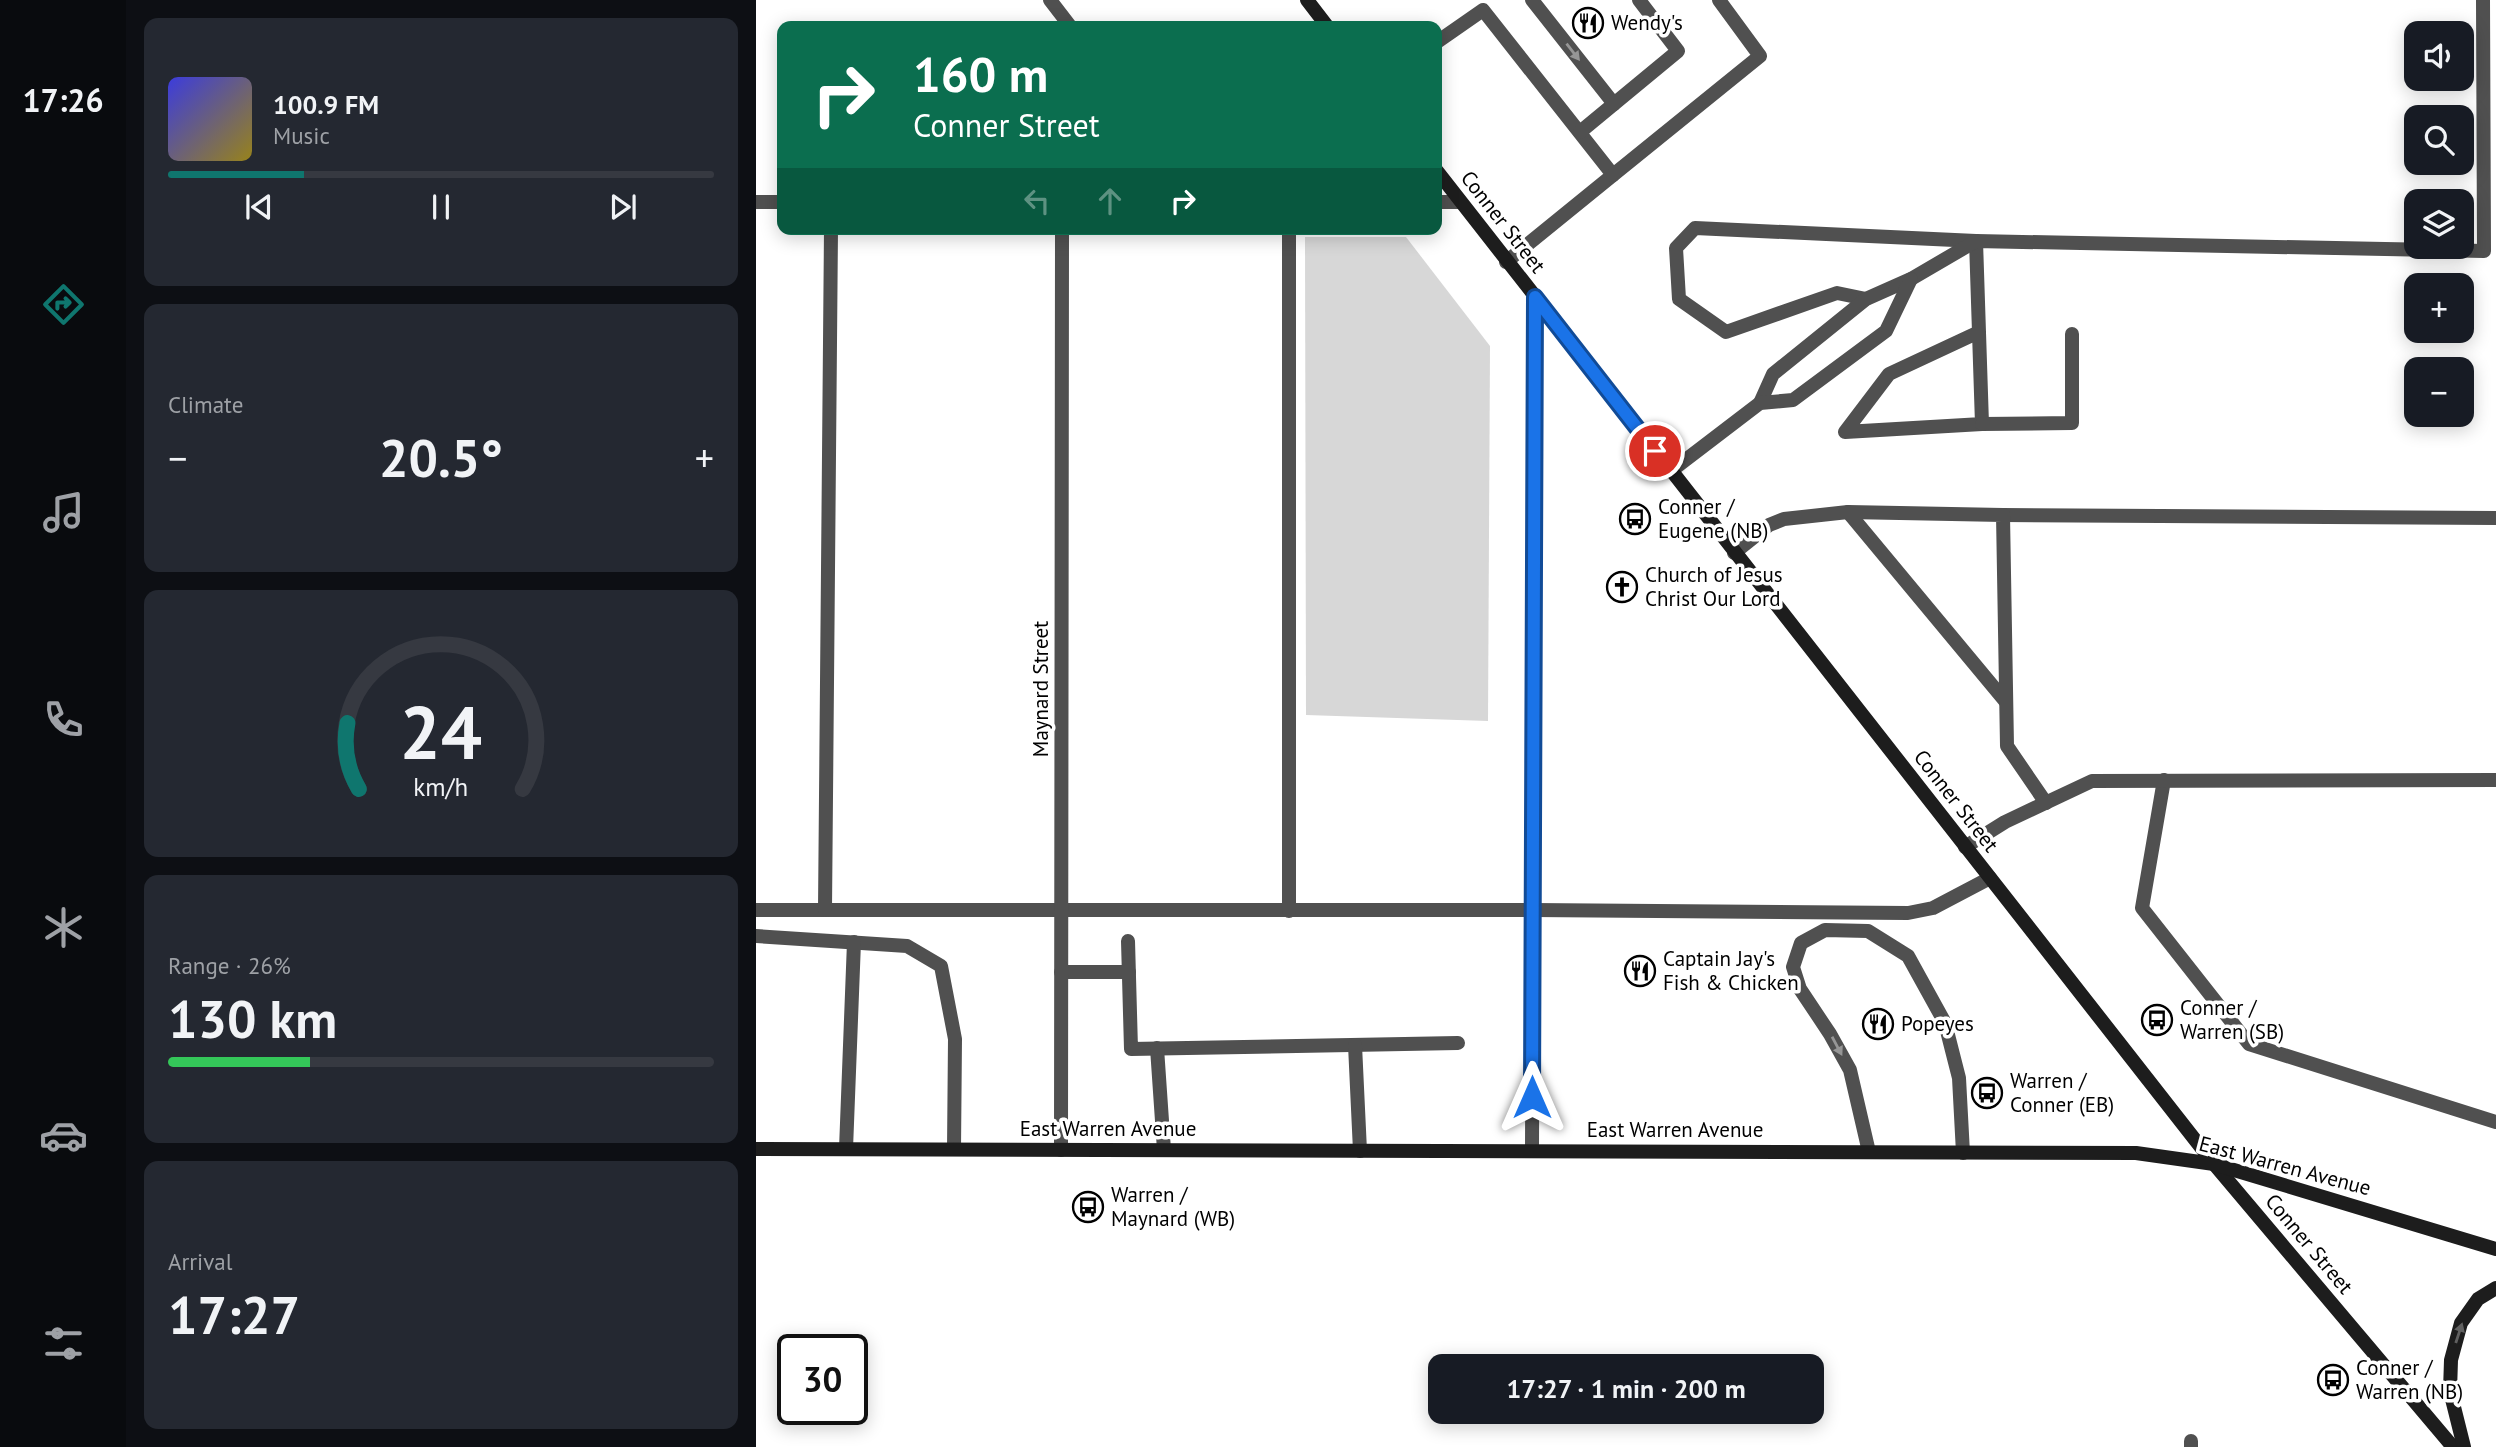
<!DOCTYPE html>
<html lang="en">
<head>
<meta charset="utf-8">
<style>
  :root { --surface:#171b24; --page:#242831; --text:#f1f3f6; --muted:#9ea1a6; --line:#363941; --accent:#0f766e }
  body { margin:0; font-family:"PT Sans",sans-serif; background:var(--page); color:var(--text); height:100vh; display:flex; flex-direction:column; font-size:26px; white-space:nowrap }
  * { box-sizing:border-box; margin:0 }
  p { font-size:23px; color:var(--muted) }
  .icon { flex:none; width:38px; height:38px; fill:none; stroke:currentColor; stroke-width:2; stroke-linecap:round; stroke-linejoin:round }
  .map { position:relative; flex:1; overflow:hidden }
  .panel { display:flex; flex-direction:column; gap:18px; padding:18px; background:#0d0f14; width:630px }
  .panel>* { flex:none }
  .hud { position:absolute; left:21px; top:21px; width:665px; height:214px; border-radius:14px; box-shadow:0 4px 18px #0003; background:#0b6e4f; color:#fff; overflow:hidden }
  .tools { position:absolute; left:1648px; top:21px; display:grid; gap:14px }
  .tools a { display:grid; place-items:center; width:70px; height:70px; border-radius:14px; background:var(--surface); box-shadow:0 4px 18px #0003; font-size:35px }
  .speed { position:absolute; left:21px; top:1334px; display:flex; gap:14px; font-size:35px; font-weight:700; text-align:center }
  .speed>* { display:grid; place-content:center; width:91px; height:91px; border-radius:50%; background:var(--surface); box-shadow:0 4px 18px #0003; line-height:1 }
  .speed .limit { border:4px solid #111; border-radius:10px; background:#fff; color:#111 }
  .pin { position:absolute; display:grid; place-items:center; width:60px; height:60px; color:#fff; margin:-30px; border:4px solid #fff; border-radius:50%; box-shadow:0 2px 7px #0007 }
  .me { position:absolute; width:77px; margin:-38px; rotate:0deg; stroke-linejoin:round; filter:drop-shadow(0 0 5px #0008) }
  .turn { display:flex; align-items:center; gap:24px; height:147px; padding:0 21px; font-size:32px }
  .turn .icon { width:91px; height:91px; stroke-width:2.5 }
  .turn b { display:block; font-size:49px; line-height:60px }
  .lanes { display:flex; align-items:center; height:66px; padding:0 21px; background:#0003; justify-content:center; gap:35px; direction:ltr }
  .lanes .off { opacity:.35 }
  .big { font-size:52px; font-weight:800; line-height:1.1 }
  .panel .tile { flex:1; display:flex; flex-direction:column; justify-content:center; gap:10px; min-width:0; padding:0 24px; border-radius:14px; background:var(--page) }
  .panel .dial { align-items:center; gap:0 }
  .dial svg { height:182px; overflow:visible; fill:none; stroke:var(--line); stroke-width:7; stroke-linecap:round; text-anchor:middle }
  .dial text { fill:var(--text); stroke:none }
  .song { display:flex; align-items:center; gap:21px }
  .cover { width:84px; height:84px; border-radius:10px; background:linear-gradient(135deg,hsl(240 70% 55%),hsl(50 70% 35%)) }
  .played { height:7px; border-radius:4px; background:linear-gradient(90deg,var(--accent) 25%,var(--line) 25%) }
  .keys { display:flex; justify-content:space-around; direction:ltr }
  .heat { display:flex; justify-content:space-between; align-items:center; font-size:38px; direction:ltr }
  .charge { height:10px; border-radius:5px; background:linear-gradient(90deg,#34c759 26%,var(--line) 0) }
  .trip { position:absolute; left:672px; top:1354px; width:396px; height:70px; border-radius:14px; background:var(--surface); box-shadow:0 4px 18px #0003; font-weight:800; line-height:70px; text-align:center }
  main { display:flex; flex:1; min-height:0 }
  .dock { display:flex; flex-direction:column; width:126px; justify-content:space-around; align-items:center; background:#090b0e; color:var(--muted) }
  .dock .icon { width:49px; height:49px }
  .dock .on { color:var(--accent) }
  .dock b { font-size:32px; color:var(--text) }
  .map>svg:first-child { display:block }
  .green { fill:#d7d7d7 }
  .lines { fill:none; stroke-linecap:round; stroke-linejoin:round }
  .service { stroke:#505050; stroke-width:14 }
  .minor { stroke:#505050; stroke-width:14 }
  .secondary { stroke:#1d1d1d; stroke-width:14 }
  .oneway { fill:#969696 }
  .oneway2 { fill:#616161 }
  .route-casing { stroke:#114b97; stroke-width:18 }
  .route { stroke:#1a73e8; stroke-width:12 }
  .labels { text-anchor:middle; stroke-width:7; stroke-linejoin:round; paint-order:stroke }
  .poi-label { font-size:21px; fill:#000; stroke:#fff; text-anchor:start }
  .street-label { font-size:21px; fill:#000; stroke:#fff }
</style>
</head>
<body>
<main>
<nav class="dock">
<b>17:26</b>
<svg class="icon on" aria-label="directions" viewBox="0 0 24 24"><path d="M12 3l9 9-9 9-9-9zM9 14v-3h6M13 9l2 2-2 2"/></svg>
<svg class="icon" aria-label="music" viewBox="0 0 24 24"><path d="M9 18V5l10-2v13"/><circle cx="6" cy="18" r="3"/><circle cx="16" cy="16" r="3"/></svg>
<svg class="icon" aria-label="phone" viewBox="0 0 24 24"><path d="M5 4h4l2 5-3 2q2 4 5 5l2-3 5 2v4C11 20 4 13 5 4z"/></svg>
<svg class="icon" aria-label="climate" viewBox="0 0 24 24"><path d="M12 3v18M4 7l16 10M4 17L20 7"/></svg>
<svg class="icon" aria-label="car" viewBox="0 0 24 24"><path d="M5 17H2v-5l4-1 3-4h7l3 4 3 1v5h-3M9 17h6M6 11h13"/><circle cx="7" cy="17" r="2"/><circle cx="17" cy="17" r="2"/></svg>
<svg class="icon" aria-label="filters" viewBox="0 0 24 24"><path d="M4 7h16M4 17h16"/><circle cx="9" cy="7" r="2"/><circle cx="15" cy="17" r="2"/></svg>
</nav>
<section class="panel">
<div class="tile">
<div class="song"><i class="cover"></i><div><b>100.9 FM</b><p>Music</p></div></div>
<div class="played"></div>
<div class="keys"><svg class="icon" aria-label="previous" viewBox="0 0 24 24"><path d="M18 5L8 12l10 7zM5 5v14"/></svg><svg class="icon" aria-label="pause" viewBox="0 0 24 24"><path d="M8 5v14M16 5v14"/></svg><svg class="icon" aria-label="next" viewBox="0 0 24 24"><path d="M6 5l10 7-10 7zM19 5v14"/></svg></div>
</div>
<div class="tile"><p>Climate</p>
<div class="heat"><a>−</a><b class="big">20.5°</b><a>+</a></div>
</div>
<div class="tile dial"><svg viewBox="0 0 100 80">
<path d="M14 69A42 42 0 1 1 86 69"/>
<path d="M14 69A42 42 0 0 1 9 40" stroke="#0f766e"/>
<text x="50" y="56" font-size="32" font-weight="700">24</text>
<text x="50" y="72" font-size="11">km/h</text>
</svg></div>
<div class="tile"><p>Range · 26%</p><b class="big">130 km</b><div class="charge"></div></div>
<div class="tile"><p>Arrival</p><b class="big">17:27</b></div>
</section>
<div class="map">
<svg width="1740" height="1447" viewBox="0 0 1740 1447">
  <rect width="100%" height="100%" fill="#fff"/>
  <!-- green -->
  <polygon class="green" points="549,237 650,237 734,346 732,721 550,715"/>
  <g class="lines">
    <!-- service -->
    <g class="service">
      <polyline points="294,0 314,26"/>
      <polyline points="776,0 858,104"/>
      <polyline points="681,42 727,10 857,175 750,262"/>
      <polyline points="824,132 922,51 883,0"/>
      <polyline points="857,175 1004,56 963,0"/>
      <polyline points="1110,299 1081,293 970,332 923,299 920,248 939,228 1220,241 1226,424 1089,432 1133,374 1223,332"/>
      <polyline points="1004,403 1017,374 1110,299 1155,279 1220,241 1728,251 1727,0"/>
      <polyline points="1226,424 1316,423 1316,334"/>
      <polyline points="915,471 1004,403 1037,400 1130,331 1155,279"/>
      <polyline points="1092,512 1250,702"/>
      <polyline points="1247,515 1740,518"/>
      <polyline points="978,553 1013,525 1028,519 1092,512 1247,515 1251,746 1290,803"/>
      <polyline points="1408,780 1386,908 1493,1044 1740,1122"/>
      <polyline points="1209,847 1249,822 1336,781 1740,780"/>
      <polyline points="0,910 777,910 1152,913 1177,908 1234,878"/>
      <polyline points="69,910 75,229"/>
      <polyline points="533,911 533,229"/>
      <polyline points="0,936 151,946 185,966 199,1039 198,1149"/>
      <polyline points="372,941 375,1049 702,1043"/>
      <polyline points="305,972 373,972"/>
      <polyline points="599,1045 604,1151"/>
      <polyline points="401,1048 408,1150"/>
      <polyline points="90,1149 98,942"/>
      <polyline points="1113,1152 1094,1070 1074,1034 1044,989 1037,967 1045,943 1069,930 1112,931 1152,956 1189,1023 1203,1078 1207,1153"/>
      <polyline points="1435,1441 1435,1447"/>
    </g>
    <!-- minor -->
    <g class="minor">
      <polyline points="0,202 26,202"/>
      <polyline points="681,202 704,202"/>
      <polyline points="305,1150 306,229"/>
      <polyline points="776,1151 779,297"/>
    </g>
    <!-- secondary -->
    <g class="secondary">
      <polyline points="551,0 571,26"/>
      <polyline points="681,171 1458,1164 1697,1447"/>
      <polyline points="0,1149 1380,1153 1458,1164 1740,1249"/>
      <polyline points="1708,1447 1694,1391 1695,1360 1705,1323 1722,1299 1740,1288"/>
    </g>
  </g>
  <!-- one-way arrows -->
  <defs><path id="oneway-solid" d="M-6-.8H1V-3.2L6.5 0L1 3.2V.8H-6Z" transform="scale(1.75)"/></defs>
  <g class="oneway">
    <use href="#oneway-solid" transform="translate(817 52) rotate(52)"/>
    <use href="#oneway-solid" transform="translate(1081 1046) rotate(62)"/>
  </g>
  <use class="oneway2" href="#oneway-solid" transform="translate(1703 1333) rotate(-72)"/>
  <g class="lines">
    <!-- route casing -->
    <g class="route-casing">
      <polyline id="route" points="776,1097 779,297 899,451"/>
    </g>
    <!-- route -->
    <use href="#route" class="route"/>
  </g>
  <!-- icons -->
  <defs>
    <g id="restaurant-ring" transform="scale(1.575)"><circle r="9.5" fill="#fff" stroke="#000" stroke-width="1.5"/><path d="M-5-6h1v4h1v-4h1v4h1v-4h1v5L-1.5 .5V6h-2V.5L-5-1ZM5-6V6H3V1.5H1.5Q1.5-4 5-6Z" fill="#000"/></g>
    <g id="bus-ring" transform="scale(1.575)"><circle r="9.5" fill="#fff" stroke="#000" stroke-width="1.5"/><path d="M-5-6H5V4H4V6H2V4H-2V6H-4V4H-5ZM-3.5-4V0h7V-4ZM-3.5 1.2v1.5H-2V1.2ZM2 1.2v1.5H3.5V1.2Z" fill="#000"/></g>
    <g id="church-ring" transform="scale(1.575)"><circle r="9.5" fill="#fff" stroke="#000" stroke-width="1.5"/><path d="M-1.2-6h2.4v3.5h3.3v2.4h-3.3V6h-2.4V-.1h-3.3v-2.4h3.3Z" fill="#000"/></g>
  </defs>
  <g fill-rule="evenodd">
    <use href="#restaurant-ring" x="832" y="23"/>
    <use href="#bus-ring" x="879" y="519"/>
    <use href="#church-ring" x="866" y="587"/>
    <use href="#restaurant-ring" x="884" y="971"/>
    <use href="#bus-ring" x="1401" y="1020"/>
    <use href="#restaurant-ring" x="1122" y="1024"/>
    <use href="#bus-ring" x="1231" y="1093"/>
    <use href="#bus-ring" x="332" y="1207"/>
    <use href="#bus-ring" x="1577" y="1380"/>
  </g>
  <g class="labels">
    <!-- poi labels -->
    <g class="poi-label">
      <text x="855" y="30">Wendy's</text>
      <text x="902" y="514">Conner /<tspan x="902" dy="24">Eugene (NB)</tspan></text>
      <text x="889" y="582">Church of Jesus<tspan x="889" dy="24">Christ Our Lord</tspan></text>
      <text x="907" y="966">Captain Jay's<tspan x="907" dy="24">Fish &amp; Chicken</tspan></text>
      <text x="1424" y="1015">Conner /<tspan x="1424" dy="24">Warren (SB)</tspan></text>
      <text x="1145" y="1031">Popeyes</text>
      <text x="1254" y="1088">Warren /<tspan x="1254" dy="24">Conner (EB)</tspan></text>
      <text x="355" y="1202">Warren /<tspan x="355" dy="24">Maynard (WB)</tspan></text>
      <text x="1600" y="1375">Conner /<tspan x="1600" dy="24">Warren (NB)</tspan></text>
    </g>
    <!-- street labels -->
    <g class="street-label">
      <text transform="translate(747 222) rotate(52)" y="7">Conner Street</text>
      <text transform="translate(285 689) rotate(-90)" y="7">Maynard Street</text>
      <text transform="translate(1200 801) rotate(52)" y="7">Conner Street</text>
      <text x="352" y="1136">East Warren Avenue</text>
      <text x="919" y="1137">East Warren Avenue</text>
      <text transform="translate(1529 1166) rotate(15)" y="7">East Warren Avenue</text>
      <text transform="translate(1553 1244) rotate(50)" y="7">Conner Street</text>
    </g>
  </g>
</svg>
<div class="tools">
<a><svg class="icon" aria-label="sound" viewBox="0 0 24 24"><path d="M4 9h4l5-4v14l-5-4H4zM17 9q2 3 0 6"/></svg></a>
<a><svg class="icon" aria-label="search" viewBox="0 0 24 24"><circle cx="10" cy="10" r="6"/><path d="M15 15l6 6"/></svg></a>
<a><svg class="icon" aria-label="layers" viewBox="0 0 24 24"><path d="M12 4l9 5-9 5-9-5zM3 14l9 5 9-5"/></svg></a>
<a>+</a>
<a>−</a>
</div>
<div class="speed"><div class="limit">30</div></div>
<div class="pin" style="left:899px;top:451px;background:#d93025"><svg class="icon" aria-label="arrive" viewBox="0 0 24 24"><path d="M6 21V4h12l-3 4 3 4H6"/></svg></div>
<svg class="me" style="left:776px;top:1097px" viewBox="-20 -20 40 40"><path d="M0-17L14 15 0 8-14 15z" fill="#1a73e8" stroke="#fff" stroke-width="4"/></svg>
<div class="trip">17:27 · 1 min · 200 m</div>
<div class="hud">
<div class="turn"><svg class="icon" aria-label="right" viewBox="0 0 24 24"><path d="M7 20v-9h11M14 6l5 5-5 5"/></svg><div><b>160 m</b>Conner Street</div></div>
<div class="lanes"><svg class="icon off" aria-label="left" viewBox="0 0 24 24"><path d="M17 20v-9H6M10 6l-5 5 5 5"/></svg><svg class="icon off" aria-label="ahead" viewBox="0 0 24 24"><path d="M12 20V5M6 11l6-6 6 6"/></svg><svg class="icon" aria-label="right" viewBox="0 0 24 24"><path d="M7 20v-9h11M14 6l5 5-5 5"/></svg></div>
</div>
</div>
</main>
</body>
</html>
